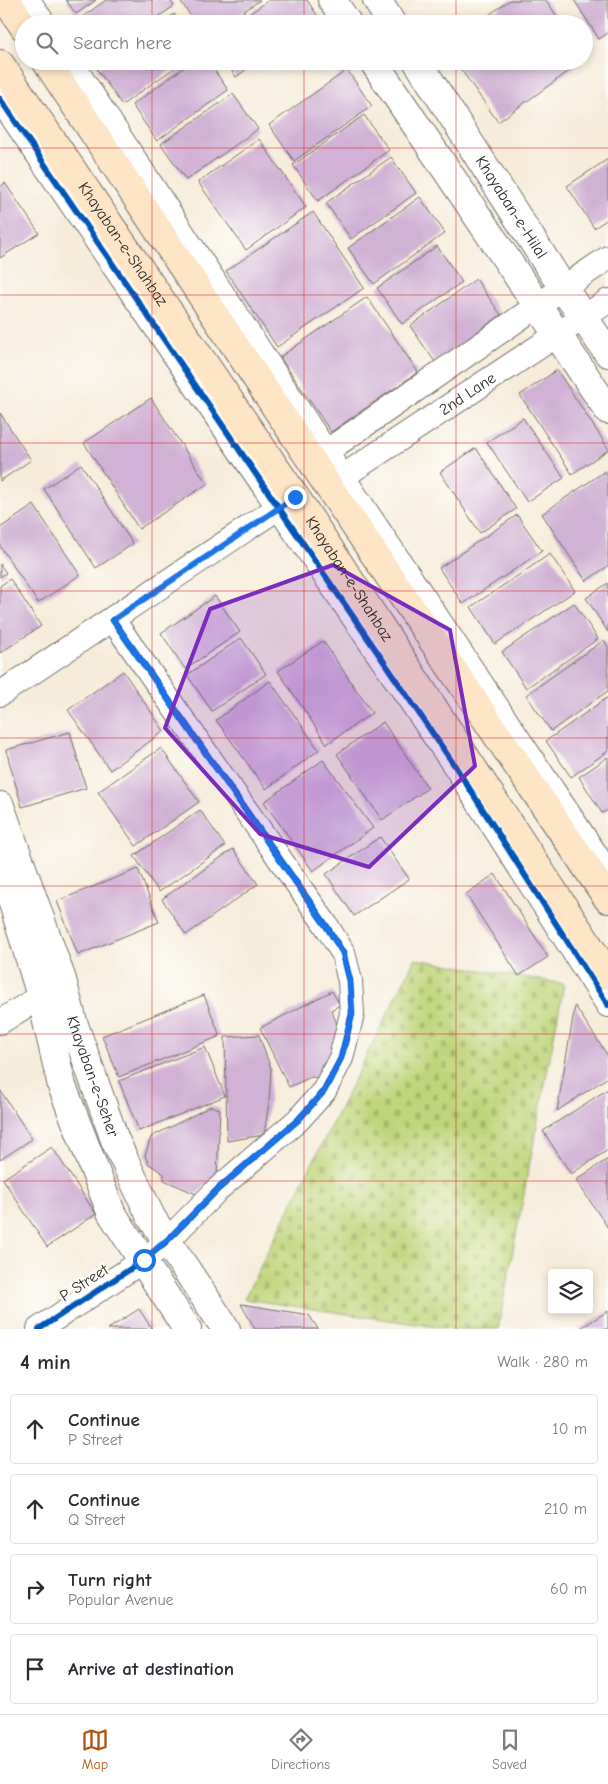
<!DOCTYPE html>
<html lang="en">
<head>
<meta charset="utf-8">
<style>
  body { margin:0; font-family:"Comic Neue",sans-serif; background:#f2f2f3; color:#2b2b33 }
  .controls { position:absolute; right:15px; bottom:15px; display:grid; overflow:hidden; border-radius:5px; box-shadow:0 2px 8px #0003 }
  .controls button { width:45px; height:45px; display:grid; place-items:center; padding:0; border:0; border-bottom:1px solid #e1e1e2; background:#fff; color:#2b2b33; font:25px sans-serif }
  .stop { position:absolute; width:15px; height:15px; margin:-11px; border:4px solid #1a73e8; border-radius:50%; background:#fff }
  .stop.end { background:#1a73e8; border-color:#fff; box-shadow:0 1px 5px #0008 }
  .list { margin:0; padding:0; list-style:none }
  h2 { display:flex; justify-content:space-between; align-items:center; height:65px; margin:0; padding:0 20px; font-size:21px }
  h2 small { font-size:16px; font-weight:400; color:#7c7c81 }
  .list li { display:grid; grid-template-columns:32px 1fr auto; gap:15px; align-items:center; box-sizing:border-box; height:70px; margin:0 10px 10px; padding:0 10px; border:1px solid #e1e1e2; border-radius:5px }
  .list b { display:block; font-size:19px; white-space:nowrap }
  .list p { margin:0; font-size:16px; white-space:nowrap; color:#7c7c81 }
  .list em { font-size:16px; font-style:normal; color:#7c7c81 }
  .icon { flex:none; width:28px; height:28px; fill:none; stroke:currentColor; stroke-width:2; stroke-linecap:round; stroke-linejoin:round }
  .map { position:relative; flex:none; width:608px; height:1329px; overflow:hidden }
  .search { position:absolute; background:#fff; box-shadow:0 2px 8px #0003; left:15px; right:15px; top:15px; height:55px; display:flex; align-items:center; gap:12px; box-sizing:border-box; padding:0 18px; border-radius:28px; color:#7c7c81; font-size:19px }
  .sheet { height:385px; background:#fff }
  nav { display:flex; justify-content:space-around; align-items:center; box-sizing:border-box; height:70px; border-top:1px solid #e1e1e2; background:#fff; font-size:14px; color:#7c7c81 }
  nav a { display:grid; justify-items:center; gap:2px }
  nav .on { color:#b45309 }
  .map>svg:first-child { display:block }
  .cemetery { fill:url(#cemetery-stones); stroke:#758052 }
  .building { fill:#d1b1d6 }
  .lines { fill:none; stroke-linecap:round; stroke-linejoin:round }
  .minor-casing { stroke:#726f68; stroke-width:26 }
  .tertiary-casing { stroke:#726f68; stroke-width:30 }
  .secondary-casing { stroke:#726f68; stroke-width:30 }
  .minor { stroke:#fff; stroke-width:24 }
  .tertiary { stroke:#fff; stroke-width:28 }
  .secondary { stroke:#fde5c5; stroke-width:28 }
  .cycleway-casing { stroke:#fdfcf7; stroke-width:9 }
  .cycleway { stroke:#0057b8; stroke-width:6 }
  .route { stroke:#1a73e8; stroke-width:6 }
  .marked { fill:#7b2cbf; fill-opacity:0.2; stroke:#7b2cbf; stroke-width:4; stroke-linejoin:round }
  .grid { fill:none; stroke:#d62828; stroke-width:1; stroke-opacity:0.55 }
  .labels { text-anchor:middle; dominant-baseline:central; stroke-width:5; stroke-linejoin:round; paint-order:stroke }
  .street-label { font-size:16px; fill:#2b2b2b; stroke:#fdfcf7 }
</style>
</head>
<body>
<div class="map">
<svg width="608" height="1329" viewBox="0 0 608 1329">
  <defs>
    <pattern id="cemetery-stones" width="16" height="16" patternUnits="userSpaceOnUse" patternTransform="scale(1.25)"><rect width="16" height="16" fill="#bfd579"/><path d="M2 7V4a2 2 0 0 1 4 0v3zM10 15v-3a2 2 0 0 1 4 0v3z" fill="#a4b769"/></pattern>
  </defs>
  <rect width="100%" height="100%" fill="#fdfcf7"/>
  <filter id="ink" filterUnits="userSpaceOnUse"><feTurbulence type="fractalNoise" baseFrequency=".02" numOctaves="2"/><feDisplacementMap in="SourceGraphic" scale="10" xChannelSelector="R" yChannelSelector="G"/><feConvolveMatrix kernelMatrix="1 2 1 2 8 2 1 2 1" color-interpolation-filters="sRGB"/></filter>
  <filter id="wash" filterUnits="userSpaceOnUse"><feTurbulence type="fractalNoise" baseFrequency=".0096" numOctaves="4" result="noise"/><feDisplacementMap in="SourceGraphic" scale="20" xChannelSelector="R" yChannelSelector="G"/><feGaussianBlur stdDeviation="1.12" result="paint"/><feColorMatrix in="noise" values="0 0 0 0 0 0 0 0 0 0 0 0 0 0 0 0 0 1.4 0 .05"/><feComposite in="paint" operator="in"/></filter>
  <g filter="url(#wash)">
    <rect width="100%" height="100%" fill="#f7ecda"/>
    <!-- cemetery -->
    <path class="cemetery" d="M415 959 564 984 498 1329H451L244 1299Z"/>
    <g id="blocks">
      <!-- building -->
      <path class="building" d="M66 0H96L76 14Z
        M106 0H170L174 6 148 24H80L78 20Z
        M185 0H260L226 24H196L181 2Z
        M269 0H307L319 18 311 24H235Z
        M510 0H546L562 24H476Z
        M574 0H608V33L599 39Z
        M174 14 181 24H161Z
        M109 61H184L122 105 97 69Z
        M193 61H208L228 90 157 141 132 105Z
        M225 61H258L236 77Z
        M455 61H583L498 122Z
        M347 70 372 106 294 161 269 125Z
        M233 94 258 129 186 180 161 144Z
        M364 115 389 150 318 201 293 165Z
        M259 139 306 207 246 250 198 182Z
        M391 157 416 193 351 239 326 203Z
        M608 159V219L594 228 567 186Z
        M5 183 39 233 0 258V187Z
        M420 197 445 233 374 284 348 248Z
        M313 212 364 288 277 347 226 271Z
        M437 246 462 282 402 324 377 288Z
        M476 279 501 315 435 362 410 326Z
        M367 297 418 372 331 432 280 357Z
        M557 370 608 448V450L572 474 520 395Z
        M151 398 207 484 139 529 84 443Z
        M0 413 31 460 0 481Z
        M523 418 564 478 527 502 487 442Z
        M476 448 516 509 480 533 440 472Z
        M81 464 133 544 96 568 44 489Z
        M605 471 608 475V566L586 581 542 514Z
        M34 505 80 575 38 603 0 546V528Z
        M517 515 542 551 463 604 439 568Z
        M550 554 575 591 495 644 471 607Z
        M0 564 6 573 0 577Z
        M10 579 41 626 0 653V586Z
        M608 583V632L586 598Z
        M215 596 240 632 185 669 161 633Z
        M574 603 598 639 526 688 502 652Z
        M241 638 266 674 212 711 187 675Z
        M604 640 608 647V691L551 731 526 695Z
        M323 641 372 713 327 744 278 671Z
        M123 671 164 731 110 770 68 710Z
        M270 681 319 750 266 789 216 720Z
        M608 697V751L571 777 546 741Z
        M383 722 428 788 382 820 337 754Z
        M70 732 86 788 22 807 6 750Z
        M161 748 199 802 136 846 98 792Z
        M608 757V810L602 813 579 777Z
        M323 760 373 828 313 871 264 802Z
        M200 810 225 846 159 892 134 856Z
        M380 837 409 879 354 916 326 874Z
        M233 849 258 884 186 935 162 899Z
        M138 869 159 922 78 955 57 901Z
        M495 874 548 957 519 976 466 894Z
        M332 991 340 1005 331 1010 340 1031 333 1059 322 1064 318 1078 311 1077 289 1087 260 1028Z
        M204 995 220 1036 119 1077 102 1036Z
        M575 1006 608 1056V1077L557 1111Z
        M259 1035 271 1069 269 1102 264 1135 227 1141 225 1037Z
        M205 1047 225 1096 139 1131 119 1081Z
        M608 1089V1150L571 1174 543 1131Z
        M0 1090 32 1139 0 1160Z
        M211 1106 220 1109 217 1177 196 1194 164 1180V1174L149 1164 145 1156 151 1137Z
        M52 1147 96 1214 47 1247 3 1179Z
        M608 1159V1228L576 1180Z
        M241 1304 309 1315 318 1329H255Z
        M139 1309 152 1329H108Z
        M608 1311V1329H579Z"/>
    </g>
  </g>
  <g filter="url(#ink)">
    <use href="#blocks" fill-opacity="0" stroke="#726f68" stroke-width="1"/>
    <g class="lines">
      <!-- minor casing -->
      <g class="minor-casing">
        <g id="minor">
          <path d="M28 0 44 24"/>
          <path d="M70 61 326 452 608 873"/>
          <path d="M0 99 455 766 608 1005"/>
          <path d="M314 460 563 288 608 258"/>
          <path id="s1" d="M330 485 608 301"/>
          <path d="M0 694 291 499"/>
          <path d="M0 1022 41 996 55 985"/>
          <path d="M39 1329 144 1260 167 1241 218 1189 298 1120 324 1091 341 1058 352 1014 350 981 343 953 326 925 113 620"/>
        </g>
      </g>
      <!-- tertiary casing -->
      <g class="tertiary-casing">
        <g id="tertiary">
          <path d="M332 0 348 24"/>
          <path d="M377 0 392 24"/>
          <path d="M373 61 608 410"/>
          <path id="s2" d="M417 61 563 288 608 353"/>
          <path id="s3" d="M0 806 62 980 73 1022 115 1140 151 1217 226 1329"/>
          <path d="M0 860 41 996 62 1086 111 1212 187 1329"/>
        </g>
      </g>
      <!-- secondary casing -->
      <g class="secondary-casing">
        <g id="secondary">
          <path d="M6 0 24 27"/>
          <path d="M46 61 328 486 608 899"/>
          <path id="s4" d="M0 64 302 507 608 975"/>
        </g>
      </g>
      <!-- minor -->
      <use href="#minor" class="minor"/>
      <!-- tertiary -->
      <use href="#tertiary" class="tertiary"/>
      <!-- secondary -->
      <use href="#secondary" class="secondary"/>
      <!-- cycleway casing -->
      <g class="cycleway-casing">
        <path id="cycleway" d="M0 99 455 766 608 1005
          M39 1329 144 1260 167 1241 218 1189 298 1120 324 1091 341 1058 352 1014 350 981 343 953 326 925 113 620"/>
      </g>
      <!-- cycleway -->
      <use href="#cycleway" class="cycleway"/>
    </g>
  </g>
  <g class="lines" filter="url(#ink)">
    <!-- route -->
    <path class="route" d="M144 1260 167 1240 218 1189 298 1120 324 1091 341 1058 352 1014 350 981 343 953 326 926 113 620 295 497"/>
  </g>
  <!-- marked area -->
  <path class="marked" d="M333 565 450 630 475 766 369 867 260 834 165 728 210 609Z"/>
  <!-- grid -->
  <path class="grid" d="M152 0V24M304 0V24M456 0V24M152 61V1329M304 61V1329M456 61V1329M0 148H608M0 295H608M0 443H608M0 591H608M0 738H608M0 886H608M0 1034H608M0 1181H608"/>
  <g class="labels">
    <!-- street labels -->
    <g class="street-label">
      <text stroke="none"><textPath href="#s2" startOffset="174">Khayaban-e-Hilal</textPath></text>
      <text stroke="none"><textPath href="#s4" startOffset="218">Khayaban-e-Shahbaz</textPath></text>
      <text stroke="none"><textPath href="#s1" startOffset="165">2nd Lane</textPath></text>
      <text stroke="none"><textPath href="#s4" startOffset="622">Khayaban-e-Shahbaz</textPath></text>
      <text stroke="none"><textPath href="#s3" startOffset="286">Khayaban-e-Seher</textPath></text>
      <text transform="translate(84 1283) rotate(-33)">P Street</text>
    </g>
  </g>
</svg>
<div class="controls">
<button><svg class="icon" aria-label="layers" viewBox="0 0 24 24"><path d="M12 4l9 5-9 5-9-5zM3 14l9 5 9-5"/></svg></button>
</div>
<div class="stop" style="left:144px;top:1260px"></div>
<div class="stop end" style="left:295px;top:497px"></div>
<div class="search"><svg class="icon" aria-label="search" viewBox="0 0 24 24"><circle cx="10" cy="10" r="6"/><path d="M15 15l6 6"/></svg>Search here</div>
</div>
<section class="sheet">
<h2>4 min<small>Walk · 280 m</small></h2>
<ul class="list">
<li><svg class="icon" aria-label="ahead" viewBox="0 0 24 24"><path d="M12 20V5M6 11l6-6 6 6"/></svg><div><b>Continue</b><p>P Street</p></div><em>10 m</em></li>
<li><svg class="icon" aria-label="ahead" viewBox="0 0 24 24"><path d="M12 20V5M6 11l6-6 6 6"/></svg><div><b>Continue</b><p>Q Street</p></div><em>210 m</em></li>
<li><svg class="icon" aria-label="right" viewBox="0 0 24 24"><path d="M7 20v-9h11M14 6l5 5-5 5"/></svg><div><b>Turn right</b><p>Popular Avenue</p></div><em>60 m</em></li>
<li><svg class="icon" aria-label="arrive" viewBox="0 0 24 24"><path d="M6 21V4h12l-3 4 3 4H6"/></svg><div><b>Arrive at destination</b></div></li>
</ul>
</section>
<nav>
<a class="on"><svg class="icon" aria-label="map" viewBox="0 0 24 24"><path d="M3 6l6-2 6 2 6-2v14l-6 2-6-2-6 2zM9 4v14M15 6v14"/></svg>Map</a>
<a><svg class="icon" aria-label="directions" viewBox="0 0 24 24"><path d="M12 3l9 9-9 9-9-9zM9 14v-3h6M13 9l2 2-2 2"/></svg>Directions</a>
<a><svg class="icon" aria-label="saved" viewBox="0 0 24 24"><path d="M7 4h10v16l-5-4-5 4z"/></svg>Saved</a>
</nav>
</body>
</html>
